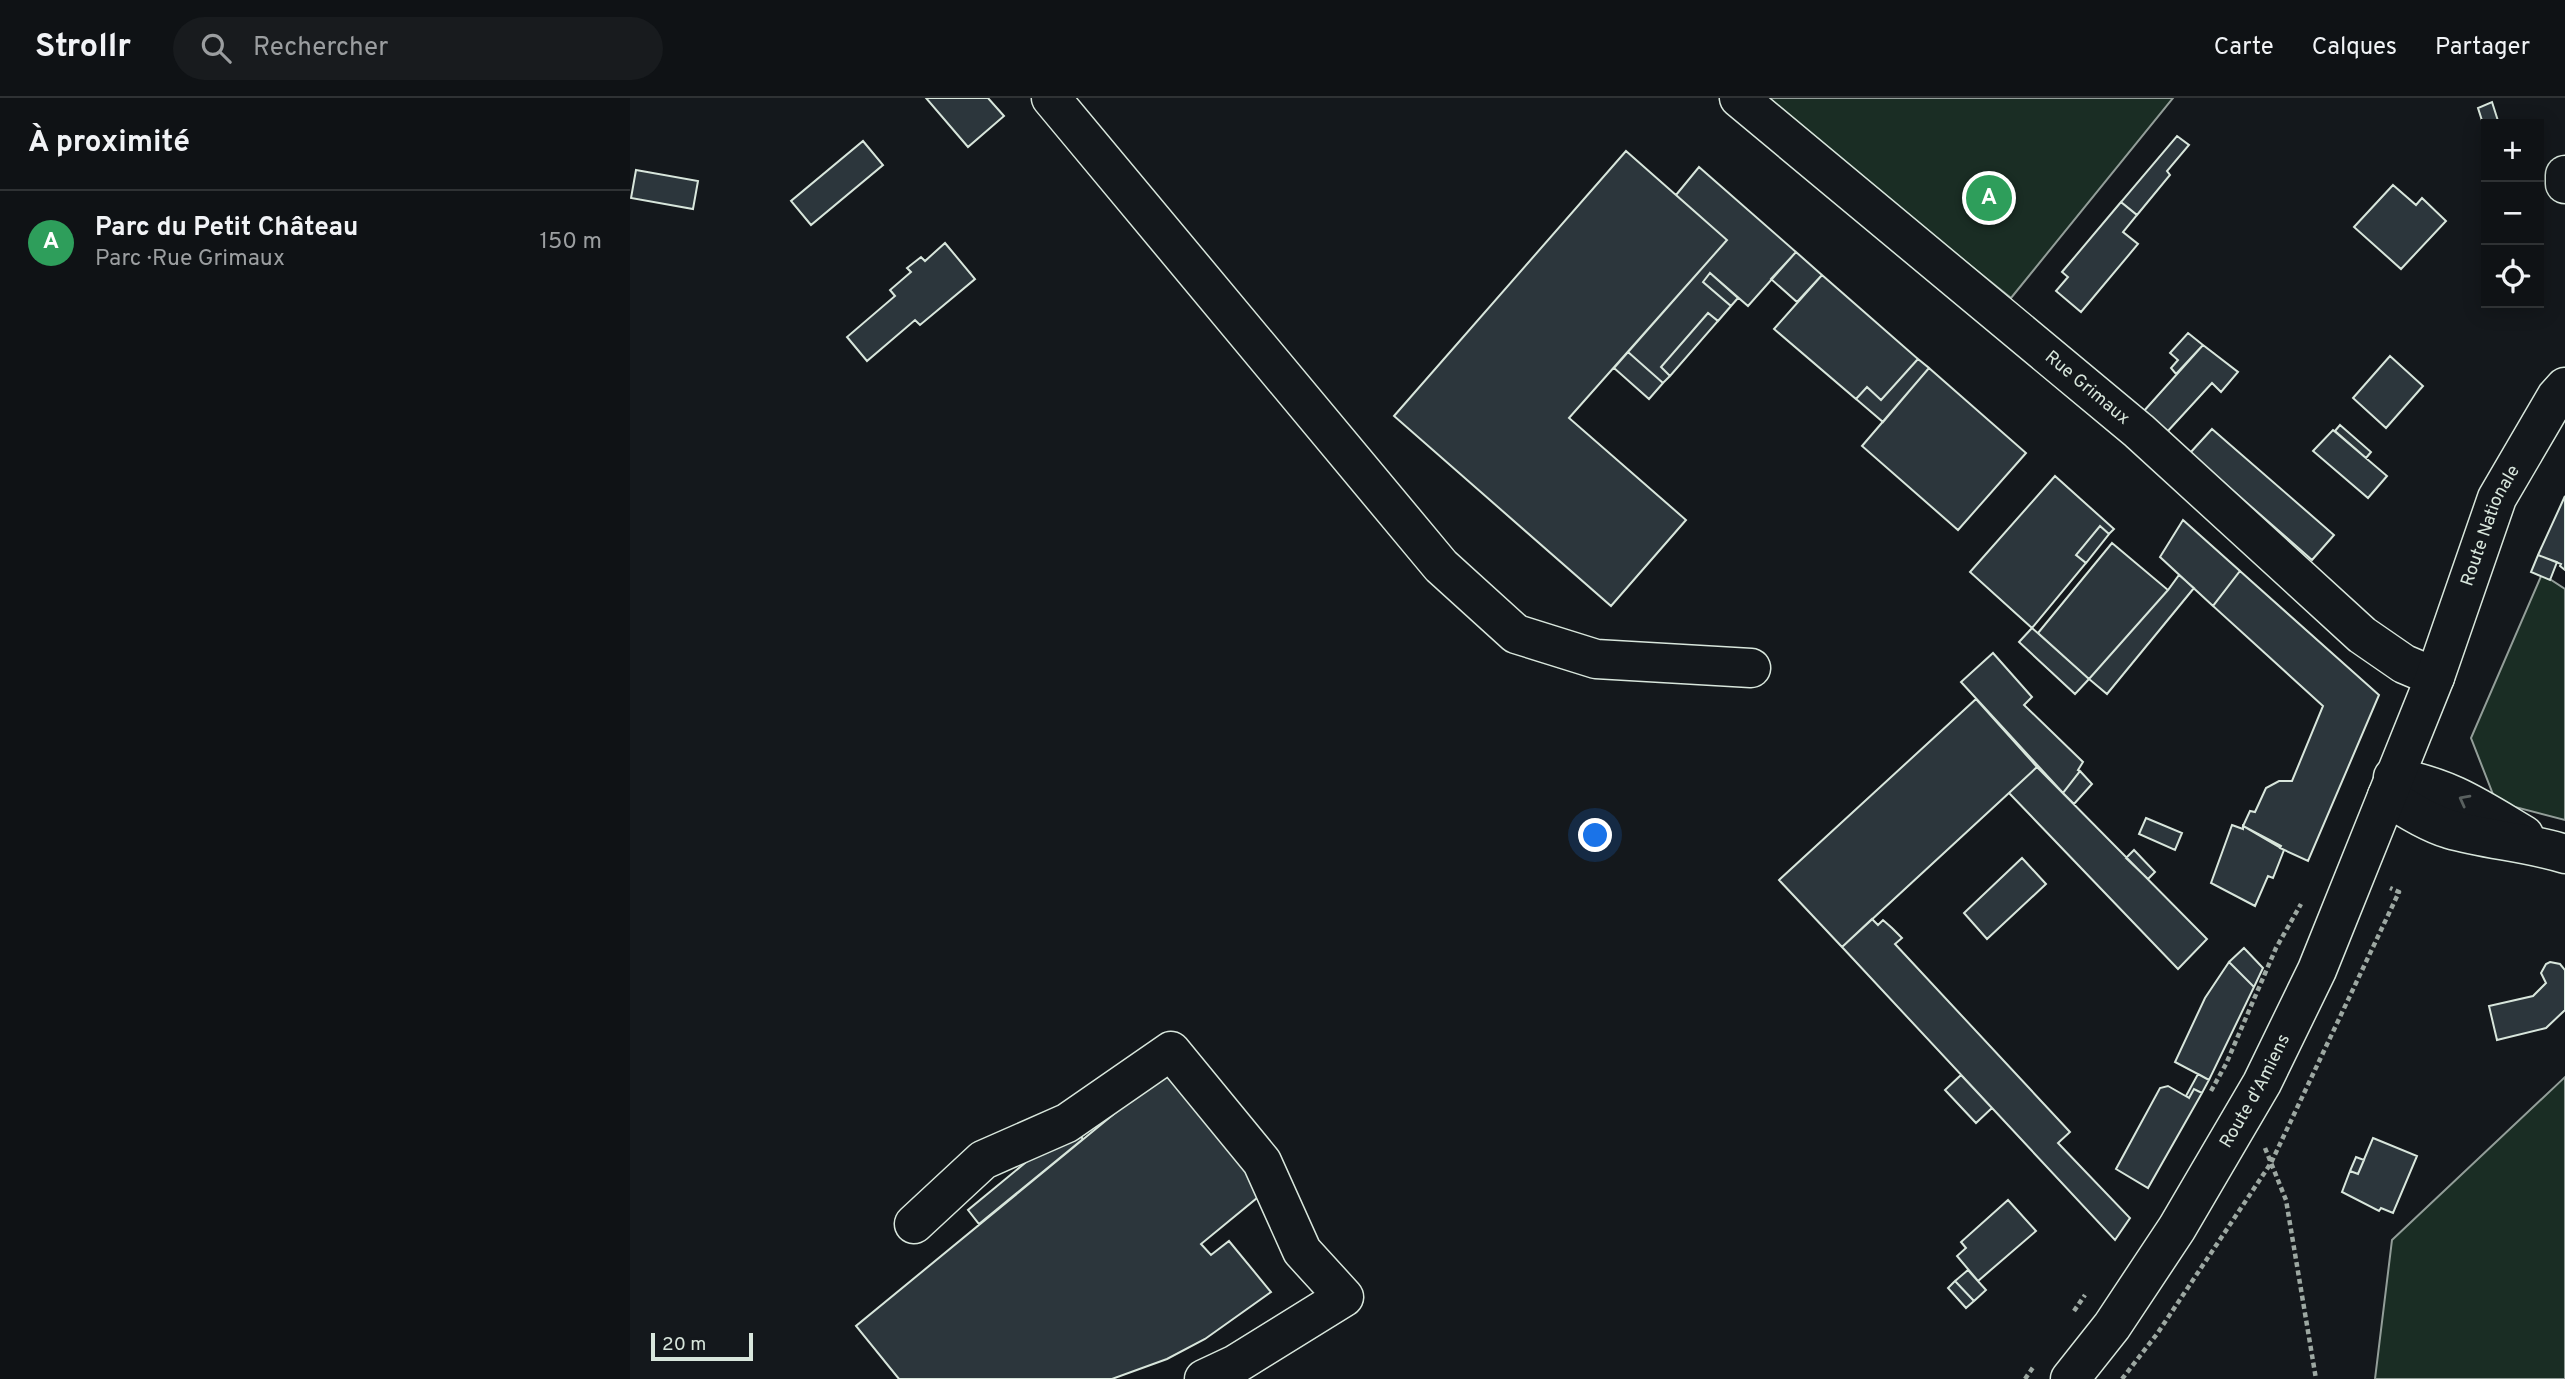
<!DOCTYPE html>
<html lang="fr">
<head>
<meta charset="utf-8">
<style>
  body { margin:0; font-family:Overpass,sans-serif; background:#181b1e; color:#f1f3f6 }
  .controls { position:absolute; right:21px; top:21px; display:grid; overflow:hidden; border-radius:0px; box-shadow:0 4px 18px #0003 }
  .controls button { width:63px; height:63px; display:grid; place-items:center; padding:0; border:0; border-bottom:2px solid #2f3234; background:#0f1215; color:#f1f3f6; font:35px sans-serif }
  .scale { position:absolute; left:21px; bottom:18px; width:102px; box-sizing:border-box; padding-left:7px; border:4px solid #d8e6dc; border-top:0; font-size:19px; line-height:24px; white-space:nowrap; color:#d8e6dc; -webkit-text-stroke:5px #14181c; paint-order:stroke }
  .you { position:absolute; left:966px; top:738px; width:24px; height:24px; margin:-18px; border:5px solid #fff; border-radius:50%; background:#1a73e8; box-shadow:0 0 0 10px #1a73e833 }
  .badge { display:grid; place-items:center; width:46px; height:46px; border-radius:50%; background:#ffb74d; color:#fff; font-size:23px; font-weight:700 }
  .pin { position:absolute; translate:-50% -50%; border:4px solid #fff; box-shadow:0 2px 7px #0006 }
  .list { margin:0; padding:0; list-style:none }
  h2 { display:flex; justify-content:space-between; align-items:center; height:91px; margin:0; padding:0 28px; font-size:30px }
  h2 small { font-size:23px; font-weight:400; color:#9b9ea0 }
  .list li { display:grid; grid-template-columns:46px 1fr auto; gap:21px; align-items:center; box-sizing:border-box; height:105px; padding:0 28px; border-top:2px solid #2f3234 }
  .list b { display:block; font-size:26px; white-space:nowrap }
  .list p { margin:0; font-size:23px; white-space:nowrap; color:#9b9ea0 }
  .list em { font-size:23px; font-style:normal; color:#9b9ea0 }
  .icon { flex:none; width:38px; height:38px; fill:none; stroke:currentColor; stroke-width:2; stroke-linecap:round; stroke-linejoin:round }
  .map { position:relative; flex:none; width:1935px; height:1281px; overflow:hidden }
  header { display:flex; align-items:center; gap:42px; box-sizing:border-box; height:98px; padding:0 35px; background:#0f1215; border-bottom:2px solid #2f3234 }
  header strong { font-size:33px }
  nav { display:flex; gap:38px; margin-inline-start:auto; font-size:24px }
  .search { width:490px; height:63px; background:#181b1e; display:flex; align-items:center; gap:18px; box-sizing:border-box; padding:0 24px; border-radius:38px; color:#9b9ea0; font-size:26px }
  main { display:flex }
  aside { flex:1; background:#0f1215 }
  .map>svg:first-child { display:block }
  .green { fill:#1a2d24; stroke:#939e99; stroke-width:2 }
  .building { fill:#2c363c; stroke:#d8e6dc; stroke-width:2 }
  .lines { fill:none; stroke-linecap:round; stroke-linejoin:round }
  .minor-casing { stroke:#d8e6dc; stroke-width:41 }
  .major-casing { stroke:#d8e6dc; stroke-width:41 }
  .path { stroke:#9da8a2; stroke-width:4.5; stroke-dasharray:5 3.5; stroke-linecap:butt }
  .minor { stroke:#14181c; stroke-width:38 }
  .major { stroke:#14181c; stroke-width:38 }
  .oneway { stroke:#59605f }
  .labels { text-anchor:middle; dominant-baseline:central; stroke-width:5; stroke-linejoin:round; paint-order:stroke }
  .street-label { font-size:18px; fill:#d8e6dc; stroke:#14181c }
</style>
</head>
<body>
<header>
<strong>Strollr</strong>
<div class="search"><svg class="icon" aria-label="search" viewBox="0 0 24 24"><circle cx="10" cy="10" r="6"/><path d="M15 15l6 6"/></svg>Rechercher</div>
<nav><a>Carte</a><a>Calques</a><a>Partager</a></nav>
</header>
<main>
<aside>
<h2>À proximité<small></small></h2>
<ul class="list">
<li><span class="badge" style="background:#2e9e5b">A</span><div><b>Parc du Petit Château</b><p>Parc · Rue Grimaux</p></div><em>150 m</em></li>
</ul>
</aside>
<div class="map">
<svg width="1935" height="1281" viewBox="0 0 1935 1281">
  <rect width="100%" height="100%" fill="#14181c"/>
  <!-- green -->
  <path class="green" d="M1131 0H1543L1381 200Z
    M1912 476 1935 491V722L1866 704 1841 640Z
    M1935 979V1281H1745L1762 1142Z"/>
  <!-- building -->
  <path class="building" d="M296 0H358L374 18 338 49Z
    M1862 4 1869 26H1856V35L1848 10Z
    M1547 38 1559 47 1537 73 1540 77 1507 117 1491 104Z
    M233 43 253 67 181 127 161 103Z
    M996 53 1097 142 939 320 1056 422 981 508 764 318Z
    M1069 69 1166 154 1118 208 1080 175 1073 184 1101 208 1088 223 1078 215 1031 269 1040 278 1033 285 998 254 1097 142 1046 97Z
    M6 72 68 83 63 111 1 100Z
    M1763 87 1786 107 1792 100 1816 123 1771 171 1724 129Z
    M1491 104 1507 117 1493 134 1508 146 1451 214 1426 193 1438 179 1432 174Z
    M315 145 345 181 290 227 285 222 237 263 217 239 265 198 260 192 281 174 277 170 291 159 295 163Z
    M1166 154 1192 177 1167 204 1141 181Z
    M1080 175 1108 200 1101 208 1073 184Z
    M1192 177 1288 261 1251 302 1237 289 1226 301 1144 231Z
    M1078 215 1088 223 1040 278 1031 269Z
    M1558 235 1573 247 1546 276 1541 270 1548 262 1540 255Z
    M1573 247 1608 274 1591 294 1582 285 1537 334 1513 314Z
    M998 254 1033 285 1019 301 984 270Z
    M1760 258 1793 288 1756 330 1723 300Z
    M1288 261 1299 270 1253 324 1226 301 1237 289 1251 302Z
    M1299 270 1396 355 1328 432 1232 348Z
    M1710 327 1741 354 1736 360 1705 333Z
    M1582 331 1704 437 1682 462 1560 355Z
    M1703 332 1757 378 1738 400 1683 353Z
    M1425 378 1484 431 1479 436 1470 428 1446 457 1456 465 1402 530 1340 474Z
    M1935 398V472L1930 468 1931 466 1908 457Z
    M1553 422 1610 473 1583 508 1530 459Z
    M1470 428 1479 436 1456 465 1446 457Z
    M1482 445 1538 492 1459 581 1408 535Z
    M1908 457 1927 464 1920 482 1901 474Z
    M1610 473 1749 597 1678 763 1650 750 1651 748 1613 728 1620 713 1625 714 1636 690 1649 683H1662L1693 608 1583 508Z
    M1549 477 1564 490 1477 596 1459 581 1538 492Z
    M1402 530 1459 581 1445 596 1389 544Z
    M1363 555 1402 599 1394 607 1453 664 1448 672 1450 673 1433 695 1331 584Z
    M1346 601 1407 669 1212 849 1149 782Z
    M1407 669 1577 841 1548 871 1379 695Z
    M1450 673 1462 686 1444 706 1433 695Z
    M1516 720 1552 735 1545 752 1509 736Z
    M1602 727 1613 731V728L1654 752 1643 780 1638 778 1625 808 1581 785Z
    M1504 752 1525 774 1518 781 1496 760Z
    M1392 760 1416 786 1357 841 1334 815Z
    M1242 821 1248 827 1253 822 1262 830 1272 840 1265 846 1440 1034 1428 1045 1500 1120 1485 1142 1212 849Z
    M1614 850 1633 870 1624 889 1599 864Z
    M1599 864 1624 889 1579 982 1545 964 1575 900Z
    M1920 864 1930 866 1935 872V912L1916 930 1867 942 1859 908 1903 898 1916 885 1911 875 1916 866Z
    M535 974 633 1095 571 1146 581 1157 599 1143 641 1194 575 1241 537 1261 482 1281H269L226 1228Z
    M1568 976 1579 982 1572 995 1564 991 1559 1000 1556 998Z
    M1331 977 1362 1010 1346 1025 1315 992Z
    M1538 988 1559 1000 1564 991 1572 995 1518 1090 1486 1071 1530 990Z
    M441 1027 453 1041 349 1126 338 1112Z
    M1743 1040 1787 1058 1763 1115 1751 1110 1749 1113 1712 1094 1720 1073 1728 1076Z
    M1726 1059 1734 1062 1728 1076 1720 1073Z
    M1378 1102 1406 1133 1348 1183 1327 1158 1336 1150 1331 1144Z
    M1338 1172 1356 1192 1344 1203 1325 1183Z
    M1325 1183 1344 1203 1336 1210 1318 1190Z"/>
  <g class="lines">
    <!-- minor casing -->
    <g class="minor-casing">
      <g id="minor">
        <path d="M421 0 811 468 886 536 966 561 1121 570"/>
        <path id="s1" d="M1109 0 1509 333 1732 537 1774 566 1805 579"/>
        <path d="M1935 77V86"/>
        <path d="M1763 679C1819 689 1847 709 1894 737"/>
        <path d="M1757 698C1776 711 1797 724 1819 731 1857 742 1897 744 1935 756"/>
        <path d="M284 1126 353 1062 437 1025 541 953 632 1064 672 1153 714 1199 606 1266 574 1281"/>
      </g>
    </g>
    <!-- major casing -->
    <g class="major-casing">
      <g id="major">
        <path id="s2" d="M1440 1281 1482 1228 1547 1130 1632 985 1687 872 1805 579 1867 400 1926 299 1935 289"/>
      </g>
    </g>
    <!-- path -->
    <path class="path" d="M1581 993 1596 966 1646 850 1671 806
      M1635 1050 1656 1102 1686 1281
      M1444 1213 1455 1197
      M1395 1281 1404 1268
      M1492 1281 1527 1236 1641 1065 1769 794 1760 790"/>
    <!-- minor -->
    <use href="#minor" class="minor"/>
    <!-- major -->
    <use href="#major" class="major"/>
  </g>
  <!-- one-way arrows -->
  <defs><path id="oneway-chevron" d="M-2-3.5L2.5 0L-2 3.5" fill="none" stroke-width="1.6" stroke-linecap="round" stroke-linejoin="round" transform="scale(1.75)"/></defs>
  <use class="oneway" href="#oneway-chevron" transform="translate(1834 702) rotate(-152)"/>
  <g class="labels">
    <!-- street labels -->
    <g class="street-label">
      <text stroke="none"><textPath href="#s1" startOffset="453">Rue Grimaux</textPath></text>
      <text stroke="none"><textPath href="#s2" startOffset="956">Route Nationale</textPath></text>
      <text stroke="none"><textPath href="#s2" startOffset="343">Route d'Amiens</textPath></text>
    </g>
  </g>
</svg>
<div class="controls">
<button>+</button>
<button>−</button>
<button><svg class="icon" aria-label="locate" viewBox="0 0 24 24"><circle cx="12" cy="12" r="6"/><path d="M12 2v4M12 18v4M2 12h4M18 12h4"/></svg></button>
</div>
<div class="scale">20 m</div>
<div class="you"></div>
<div class="pin badge" style="left:1359px;top:100px;background:#2e9e5b">A</div>
</div>
</main>
</body>
</html>
